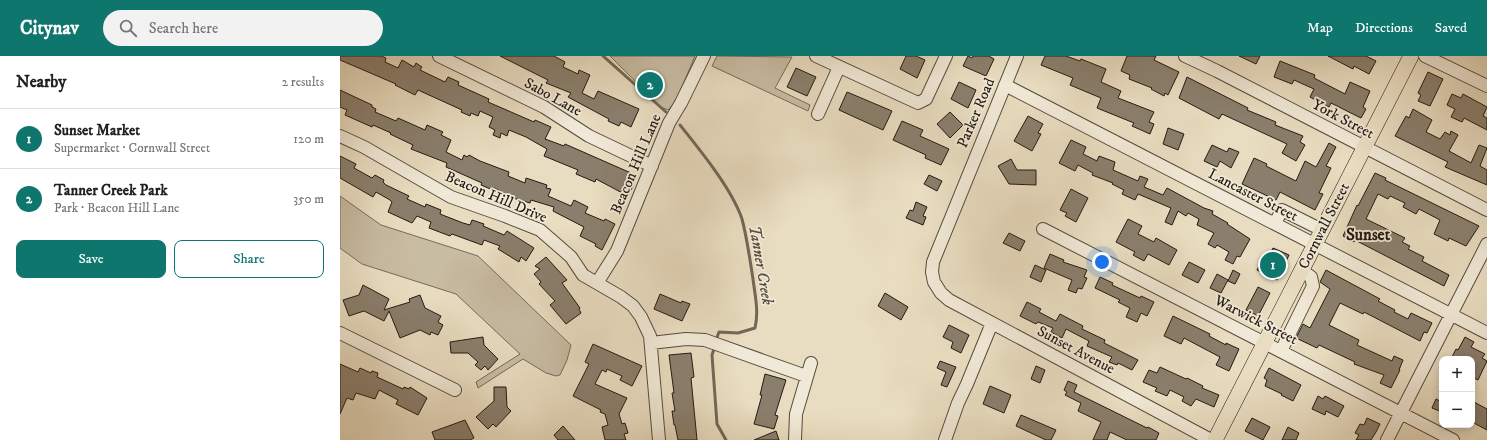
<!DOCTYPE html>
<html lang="en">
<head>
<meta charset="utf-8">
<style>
  body { margin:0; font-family:"IM FELL DW Pica",serif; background:#f2f2f2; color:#202124 }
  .controls { position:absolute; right:12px; bottom:12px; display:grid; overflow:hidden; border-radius:8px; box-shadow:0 2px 10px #0003 }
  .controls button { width:36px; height:36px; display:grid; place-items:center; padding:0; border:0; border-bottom:1px solid #e0e0e0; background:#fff; color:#202124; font:20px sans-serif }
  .you { position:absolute; left:762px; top:206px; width:14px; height:14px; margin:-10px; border:3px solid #fff; border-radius:50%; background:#1a73e8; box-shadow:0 0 0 6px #1a73e833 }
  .badge { display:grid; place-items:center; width:26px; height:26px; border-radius:50%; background:#0f766e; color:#fff; font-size:13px; font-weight:700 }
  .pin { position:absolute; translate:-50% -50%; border:2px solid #fff; box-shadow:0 1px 4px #0006 }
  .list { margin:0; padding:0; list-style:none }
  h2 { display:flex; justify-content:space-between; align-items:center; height:52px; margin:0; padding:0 16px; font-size:17px }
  h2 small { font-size:13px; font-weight:400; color:#757577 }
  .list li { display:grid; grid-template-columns:26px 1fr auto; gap:12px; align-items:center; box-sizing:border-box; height:60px; padding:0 16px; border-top:1px solid #e0e0e0 }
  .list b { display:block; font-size:15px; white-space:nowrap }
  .list p { margin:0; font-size:13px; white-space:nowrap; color:#757577 }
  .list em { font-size:13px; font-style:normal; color:#757577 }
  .actions { display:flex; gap:8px; padding:12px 16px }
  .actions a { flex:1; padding:9px 0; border:1px solid #0f766e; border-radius:8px; text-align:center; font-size:14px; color:#0f766e }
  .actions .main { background:#0f766e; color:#fff }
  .icon { flex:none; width:22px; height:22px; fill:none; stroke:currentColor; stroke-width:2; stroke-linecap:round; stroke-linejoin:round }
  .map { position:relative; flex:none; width:1147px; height:384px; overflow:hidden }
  header { display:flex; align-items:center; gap:24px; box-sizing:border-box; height:56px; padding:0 20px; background:#0f766e; color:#fff }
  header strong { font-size:19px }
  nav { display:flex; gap:22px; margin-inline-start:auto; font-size:14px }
  .search { width:280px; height:36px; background:#f2f2f2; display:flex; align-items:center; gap:10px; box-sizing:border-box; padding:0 14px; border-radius:22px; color:#757577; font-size:15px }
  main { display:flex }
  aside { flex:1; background:#fff }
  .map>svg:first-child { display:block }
  .green { fill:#c8bca3; stroke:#766b5a }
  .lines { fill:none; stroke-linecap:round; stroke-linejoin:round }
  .stream { stroke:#726757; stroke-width:3 }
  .building { fill:#8a7f6d; stroke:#241a11 }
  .minor-casing { stroke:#554b3d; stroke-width:14 }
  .major-casing { stroke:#241a11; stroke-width:16 }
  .minor { stroke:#f1e9d7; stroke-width:12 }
  .major { stroke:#e9ddc1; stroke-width:15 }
  .labels { text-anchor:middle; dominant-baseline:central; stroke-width:3.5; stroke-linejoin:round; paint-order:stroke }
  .street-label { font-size:15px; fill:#241a11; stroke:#f1e9d7 }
  .water-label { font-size:16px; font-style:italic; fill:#584e3f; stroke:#f1e9d7 }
  .quarter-label { font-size:17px; font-weight:bold; fill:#241a11; stroke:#f1e9d7 }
</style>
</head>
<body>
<header>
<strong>Citynav</strong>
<div class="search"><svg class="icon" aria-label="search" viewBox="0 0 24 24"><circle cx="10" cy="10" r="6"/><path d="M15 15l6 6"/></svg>Search here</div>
<nav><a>Map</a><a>Directions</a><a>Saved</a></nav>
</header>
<main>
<aside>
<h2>Nearby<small>2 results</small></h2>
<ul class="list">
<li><span class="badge">1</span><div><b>Sunset Market</b><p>Supermarket · Cornwall Street</p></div><em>120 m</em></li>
<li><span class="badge">2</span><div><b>Tanner Creek Park</b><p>Park · Beacon Hill Lane</p></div><em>350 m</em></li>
</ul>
<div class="actions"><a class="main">Save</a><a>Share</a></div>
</aside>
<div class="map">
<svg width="1147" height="384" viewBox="0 0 1147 384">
  <rect width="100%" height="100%" fill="#e9ddc1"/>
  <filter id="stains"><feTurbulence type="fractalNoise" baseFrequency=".005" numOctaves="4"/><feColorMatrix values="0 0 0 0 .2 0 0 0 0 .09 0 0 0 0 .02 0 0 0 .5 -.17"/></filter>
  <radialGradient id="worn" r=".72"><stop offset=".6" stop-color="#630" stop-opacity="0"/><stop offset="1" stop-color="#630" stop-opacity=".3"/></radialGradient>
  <!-- green -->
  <path class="green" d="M270 0H355L336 45 328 54 321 51Z
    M377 0 452 1 435 32 470 49 468 55 372 10Z
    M0 140 41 169 138 200 231 289 227 304 220 319 216 320 206 317 183 303 138 332 136 326 180 298 116 238 22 208 0 192Z"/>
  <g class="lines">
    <!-- stream -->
    <path class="stream" d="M263 0 326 56
      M340 69C360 94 392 133 402 163 407 182 410 204 413 223 415 240 419 255 415 272L398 277 379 276 376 284
      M375 290 372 299 377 368 386 384"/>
  </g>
  <!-- building -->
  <path class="building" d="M0 0H41L46 2 45 6 58 12 62 4 74 11 76 7 82 11 80 14 105 26 108 21 119 26 118 29 149 43 148 46 194 66 195 64 211 71 205 83 224 90 225 88 291 117 286 127 293 130 288 140 256 123 255 126 236 118 238 114 204 100 207 93 186 81 169 74 167 80 161 77 160 82 153 79 155 74 149 71 153 61 140 55 138 60 131 57 130 60 121 56 122 54 78 34 75 39 55 29 56 28 0 4Z
    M160 0H214L225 6 223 11 238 18 239 14 250 19 242 37 254 43 258 35 299 53 291 71 281 66 279 70 268 65 269 63 228 41 231 37 206 27 208 24Z
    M566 0H576L585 4 577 22 560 13Z
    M628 0 632 2 633 0H649L654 3 646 20 623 10Z
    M705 0H726L740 5 741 3 766 13 761 26 781 35 778 42 814 56 809 66 814 68 810 78 792 70 794 67 757 52 761 42 730 29 733 22 701 9Z
    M787 0H816L814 4 839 16 828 39 825 37 824 40 811 33 812 32 789 23 790 19 781 15Z
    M899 0H920L916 8Z
    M988 0H1026L1036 5 1029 18 1014 10 1013 13Z
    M940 5 975 19 974 22 1005 38 1010 26 1030 35 1023 51 1026 53 1021 62 991 47 989 51 970 41 974 33 954 24 952 28 934 21Z
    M456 12 476 21 467 40 447 31Z
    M1088 16 1103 23 1090 50 1078 45 1081 39 1078 37Z
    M847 21 908 52 907 54 936 66 935 69 963 80 960 86 965 89 956 105 942 97 947 88 882 58 879 63 839 42Z
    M619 26 636 34 628 52 611 43Z
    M0 34 32 49V51L36 53 35 56 56 65 58 62 85 74 87 69 103 76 101 79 111 84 106 96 122 104 124 99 127 101 129 99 140 105 169 116 168 120 185 127 186 122 207 129 206 132 211 133 208 140 231 150 234 144 248 151 245 157 264 165 265 163 275 168 262 194 255 190 256 188 240 180 244 171 213 155 214 151 191 144 190 147 176 143 154 132 153 134 141 129 142 127 106 111 107 107 71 93 73 89 50 78 51 77 33 69 32 71 5 59 7 54 0 51Z
    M507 36 552 55 543 74 499 54Z
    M1112 38 1121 42 1123 38 1147 51 1143 60 1147 62V74L1124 62 1122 66 1111 61 1115 53 1107 49Z
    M1073 53 1092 64 1086 76 1100 83 1105 76 1110 79 1111 75 1118 79 1109 95 1131 107 1139 89 1147 92 1140 110 1147 114V129L1105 111 1108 106 1055 80 1066 60 1069 62Z
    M610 56 623 69 610 82 597 68Z
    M688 60 703 68 698 77 701 78 692 95 674 85Z
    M562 65 583 74 580 80 609 93 601 109 585 102 586 99 553 84Z
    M828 72 844 78 838 94 823 88Z
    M731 84 746 91 743 98 757 105 759 100 775 106 773 114 798 125 800 120 808 123 804 131 823 139 827 132 864 152 873 155 872 158 888 167 887 168 910 183 900 201 897 200 893 208 885 204 889 196 877 189 875 192 868 188 874 177 857 169 859 163 848 157 846 160 838 155 832 169 825 166 831 152 798 138 795 144 782 138 784 134 772 128 773 127 752 119 753 117 738 109 735 115 719 107Z
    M989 87 996 91 986 110 991 112 979 137 983 138 975 154 940 136 936 144 902 128 914 102 927 108 926 110 956 125 965 105 976 111Z
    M872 89 887 96 889 92 899 96 891 112 880 105 877 111 864 105Z
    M0 100 16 108 14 112 32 122 35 119 44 124 43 126 46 129 69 140 67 143 85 151 86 148 101 154 100 158 123 167 130 169 132 164 144 168 143 170 164 179 167 175 194 192 186 205 181 201 179 206 158 193 160 190 144 184 142 189 112 178 110 180 89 172 91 166 77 160 72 167 48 156 52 146 50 144 36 136 33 141 0 122Z
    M671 103 677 114H696V129L669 128 658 110Z
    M1035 117 1046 122 1045 124 1139 170 1126 190 1109 182 1108 185 1094 178 1100 164 1079 153 1076 158 1063 151 1065 147 1050 140 1048 143 1038 138 1026 163 1065 182 1062 186 1070 190 1068 193 1084 201 1082 205 1109 219 1104 230 1015 184 1014 186 1003 180 1017 149 1018 150Z
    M589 119 602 125 597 135 584 128Z
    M731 133 748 142 736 166 725 160 727 157 720 154Z
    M576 146 587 151 583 160 586 161 583 169 566 162 570 154 573 155Z
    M788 163 802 170 798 178 814 186 816 182 837 194 829 209 808 198 804 205 793 199 795 196 776 186Z
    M669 177 685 185 680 195 663 187Z
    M933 192 949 199 937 224 917 214 925 198 929 200Z
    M710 198 724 204 723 206 747 214 744 221 747 222 742 233 738 232 736 237 728 234 732 224 704 212Z
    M206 201 227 224 222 227 240 252 239 253 241 257 226 268 210 249 215 245 199 228 201 226 194 218 200 213 195 210Z
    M849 206 865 214 858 227 842 219Z
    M695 209 706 214 701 226 690 221Z
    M893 214 900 218 895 228 888 225Z
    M986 214 1040 243 1038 245 1055 254 1054 256 1068 263 1071 257 1092 267 1087 277 1084 276 1080 285 1024 256 1023 258 1000 247 989 269 1019 284 1017 289 1052 305 1054 300 1063 304 1059 314H1060L1051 332 1040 327 1044 319 1014 308 1015 306 979 289 977 292 956 282 963 268 970 272 990 233 980 226Z
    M877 218 888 224 881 237 870 232Z
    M760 221 773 227 772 229 800 242 801 240 814 246 807 260 801 257 797 266 786 261 790 252 778 246 780 244 755 232Z
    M23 229 49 243 44 254 70 246 69 243 80 239 85 252 101 260 98 266 103 269 98 279 91 276 90 279 80 274 60 282 49 255 44 265 24 255 9 260 3 244 19 239Z
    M918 231 930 237 918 260 906 254Z
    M545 237 568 251 561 264 538 250Z
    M320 238 341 247 342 245 350 248 342 265 314 253Z
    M687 246 701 253 699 256 716 265 720 258 743 270 742 273 765 284 764 287 798 304 792 314 778 307 777 309 769 306 772 301 747 290 749 285 726 273 722 282 711 276 713 272 698 266 696 268 680 260Z
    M833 260 870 278 869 280 886 289V287L899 293 889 315 876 309 880 301 844 282 841 288 824 280Z
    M609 269 629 279 621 297 611 292 613 286 603 281Z
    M143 281 144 289 158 303 148 314 145 310 141 314 135 309 138 306 128 297H111L110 286Z
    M1125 281 1134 286 1131 291 1145 298 1142 302 1147 305 1138 324 1132 321V303H1111L1116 293 1118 294Z
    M253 288 302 310 292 330 280 324 282 320 267 313 266 316 262 314 255 328 287 342 279 358 282 368 285 367 288 377 284 378 286 384H265L262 371 268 369 265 358 260 356 261 354 233 340 249 308 245 306Z
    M351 297 354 321 351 322 357 384H338L335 369H334L332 355H335L332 337H334L329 299Z
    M600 305 616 311 607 331 601 329 606 316 597 312Z
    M0 308 18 316 20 312 31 317 32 315 38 317 37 321 63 333 64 331 69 333 70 331 87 342 78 359 56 348 58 344 39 334 35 343 16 337 13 344 7 342 0 358Z
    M696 310 705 314 700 327 691 323Z
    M820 311 846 323 847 322 863 330 862 332 879 339 874 351 856 343 851 350 842 345 844 341 830 334 827 340 815 335 817 332 803 326 809 314 817 317Z
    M929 312 961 329 953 345 941 339 942 338 925 330 927 324 924 322Z
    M425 318 446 324 435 359 438 360 434 373 414 368 422 339H420Z
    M728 325 737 329 734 336 807 372 808 371 819 377 816 384H787L770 376 767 384H753L761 366 738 355 741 347 725 339 727 336 724 334Z
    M650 330 671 339 664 357 643 348Z
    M154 331H166L167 351 171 355 156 371 153 368 148 373 136 361 154 345Z
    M978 340 983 343 985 340 1004 350 998 361 986 355 985 359 972 353Z
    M1096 343 1102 346V356L1092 352Z
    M1132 345 1147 353V374L1132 366Z
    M681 359 716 374 711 384H706L676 370Z
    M912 362 930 371 923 384 905 375Z
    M1027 362 1040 368 1036 376 1031 384H1016L1019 379 1015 377 1020 368 1024 369Z
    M125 364 134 382 130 384H95L92 376Z
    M223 370 235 384H218L214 379Z
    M948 371 959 377 956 384H942Z
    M436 375 439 384H414Z"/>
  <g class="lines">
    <!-- minor casing -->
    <g class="minor-casing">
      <path id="minor" d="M99 0 204 51 249 80 312 110
        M476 0 578 47 586 43 606 0
        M677 0 593 206 592 216 594 226 601 237 609 244 871 384
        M845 0 877 15 1147 154
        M1085 0 1147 30
        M665 29 1147 277
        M478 58 499 11
        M0 80 24 91 111 141 165 160 200 174 231 201 243 219 281 241 293 250 301 261 310 280 319 384
        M935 167 942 154 982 174
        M703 173 1113 384
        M257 227 277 195 329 67 341 47 364 0
        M0 277 115 334
        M311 287 346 283 365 284 466 320
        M941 295 973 230 971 221 961 214
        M455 384 456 358 471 307
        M605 384 618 347 627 328 652 267
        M1047 384 1147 188"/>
    </g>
    <!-- major casing -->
    <g class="major-casing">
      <path id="major" d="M875 384 1071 0"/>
    </g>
    <!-- minor -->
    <use href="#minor" class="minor"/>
    <!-- major -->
    <use href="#major" class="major"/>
  </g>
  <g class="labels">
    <!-- street labels -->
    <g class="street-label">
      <text transform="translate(213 41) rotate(29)">Sabo Lane</text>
      <text transform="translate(636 57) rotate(-67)">Parker Road</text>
      <text transform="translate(1003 63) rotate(28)">York Street</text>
      <text transform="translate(296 108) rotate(-67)">Beacon Hill Lane</text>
      <text transform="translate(913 139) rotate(27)">Lancaster Street</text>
      <text transform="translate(156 141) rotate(23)">Beacon Hill Drive</text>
      <text transform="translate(984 170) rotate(-63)">Cornwall Street</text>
      <text transform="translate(916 264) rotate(27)">Warwick Street</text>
      <text transform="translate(736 294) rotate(28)">Sunset Avenue</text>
    </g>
    <!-- water labels -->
    <g class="water-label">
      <text transform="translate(421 209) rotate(80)">Tanner Creek</text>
    </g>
    <!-- quarter labels -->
    <g class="quarter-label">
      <text x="1028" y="179">Sunset</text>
    </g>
  </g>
  <rect width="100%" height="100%" filter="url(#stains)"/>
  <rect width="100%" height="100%" fill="url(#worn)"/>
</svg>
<div class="controls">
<button>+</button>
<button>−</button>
</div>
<div class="you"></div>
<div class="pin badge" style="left:933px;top:209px">1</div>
<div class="pin badge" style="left:310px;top:29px">2</div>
</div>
</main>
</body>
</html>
